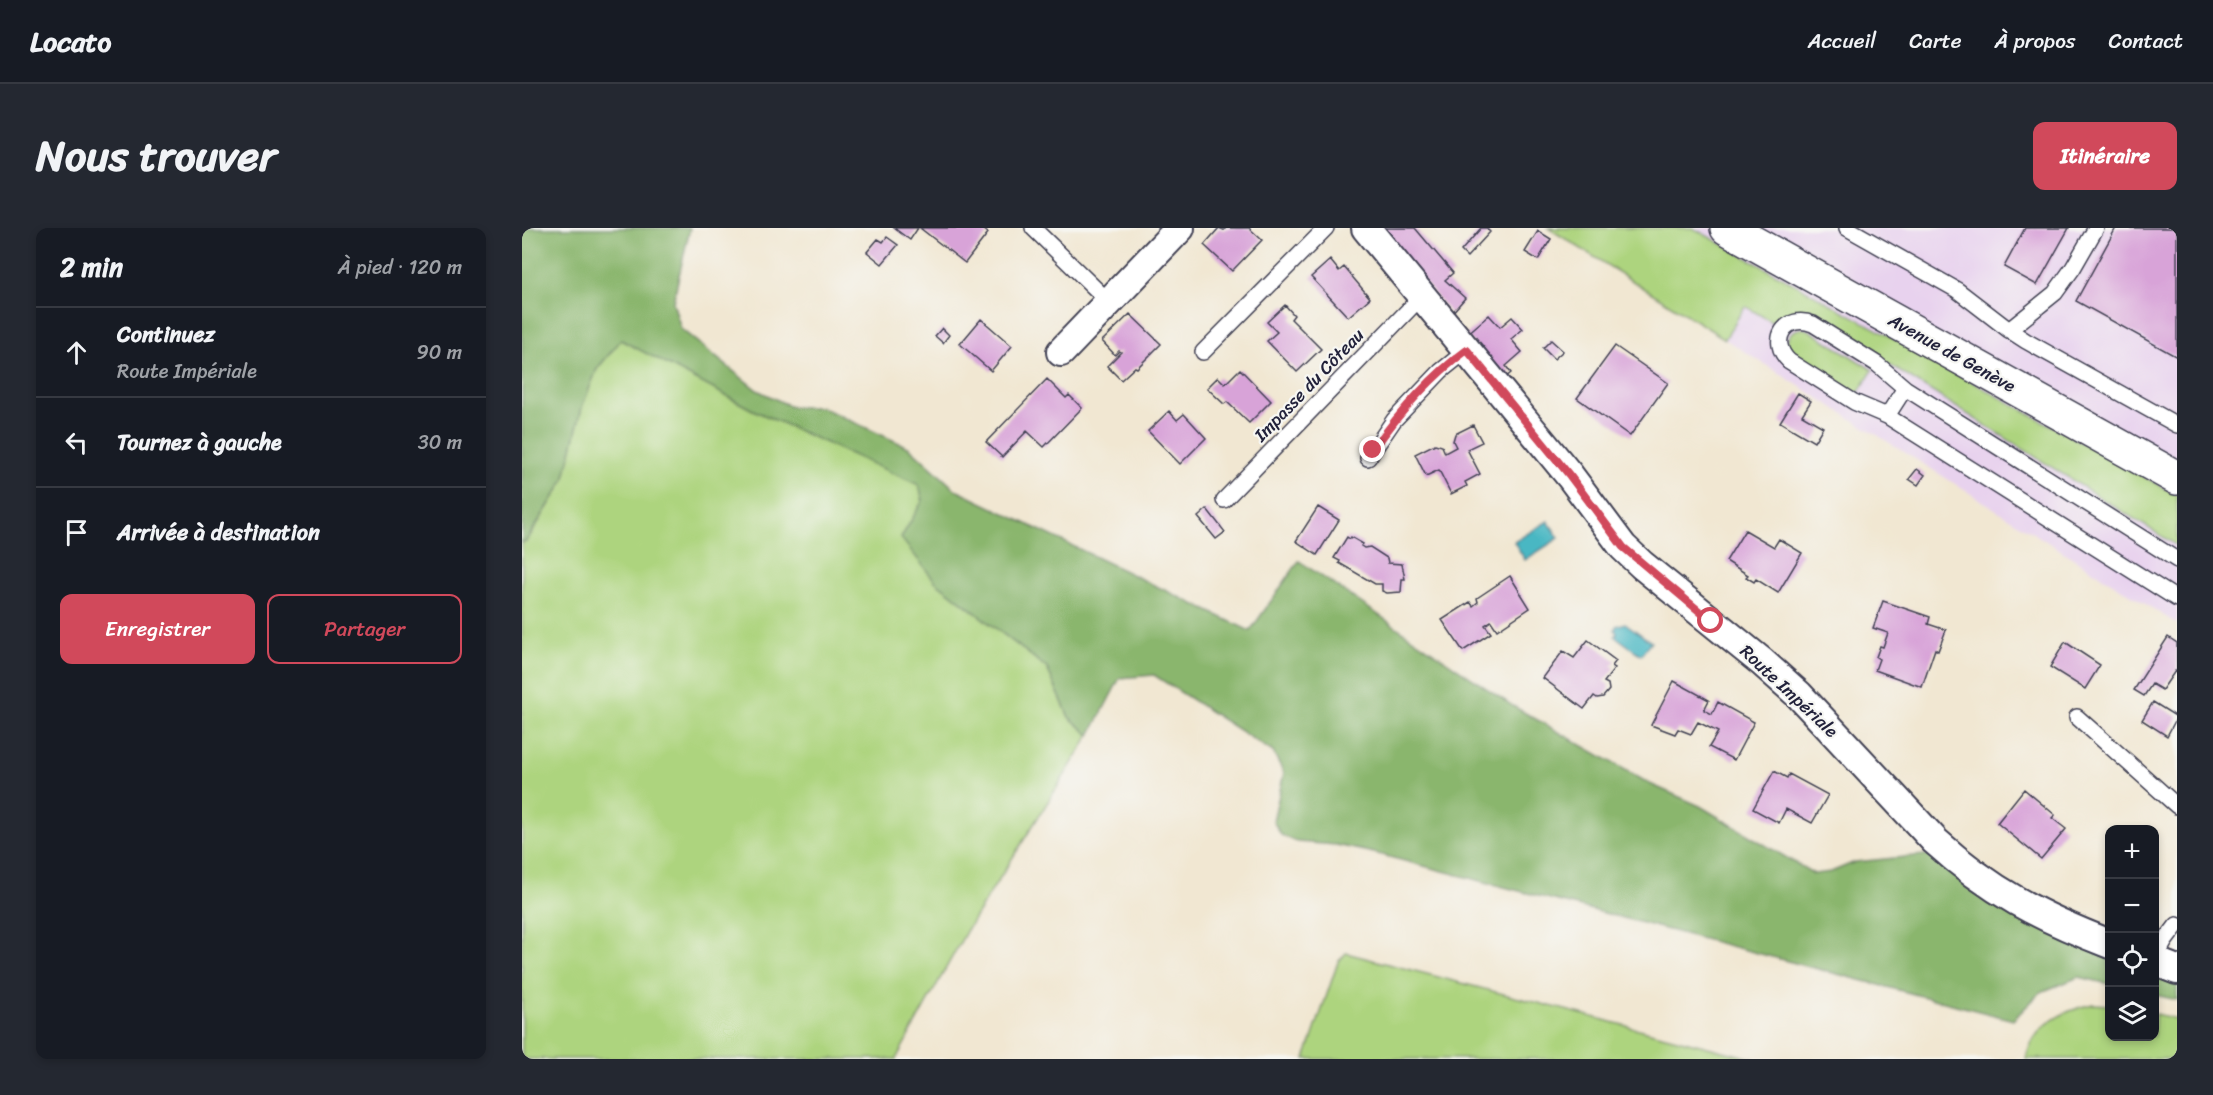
<!DOCTYPE html>
<html lang="fr">
<head>
<meta charset="utf-8">
<style>
  body { margin:0; font-family:Sriracha,sans-serif; background:#242831; color:#f1f3f6 }
  .controls { position:absolute; right:18px; bottom:18px; display:grid; overflow:hidden; border-radius:12px; box-shadow:0 3px 9px #0003 }
  .controls button { width:54px; height:54px; display:grid; place-items:center; padding:0; border:0; border-bottom:2px solid #363941; background:#171b24; color:#f1f3f6; font:30px sans-serif }
  .stop { position:absolute; width:18px; height:18px; margin:-14px; border:4px solid #d1495b; border-radius:50%; background:#fff }
  .stop.end { background:#d1495b; border-color:#fff; box-shadow:0 2px 6px #0008 }
  .list { margin:0; padding:0; list-style:none }
  h2 { display:flex; justify-content:space-between; align-items:center; height:78px; margin:0; padding:0 24px; font-size:26px }
  h2 small { font-size:20px; font-weight:400; color:#9ea1a6 }
  .list li { display:grid; grid-template-columns:39px 1fr auto; gap:18px; align-items:center; box-sizing:border-box; height:90px; padding:0 24px; border-top:2px solid #363941 }
  .list b { display:block; font-size:22px; white-space:nowrap }
  .list p { margin:0; font-size:20px; white-space:nowrap; color:#9ea1a6 }
  .list em { font-size:20px; font-style:normal; color:#9ea1a6 }
  .actions { display:flex; gap:12px; padding:18px 24px }
  .actions a { flex:1; padding:14px 0; border:2px solid #d1495b; border-radius:12px; text-align:center; font-size:21px; color:#d1495b }
  .actions .main { background:#d1495b; color:#fff }
  .icon { flex:none; width:33px; height:33px; fill:none; stroke:currentColor; stroke-width:2; stroke-linecap:round; stroke-linejoin:round }
  .map { position:relative; flex:none; width:1655px; height:831px; overflow:hidden; border-radius:12px }
  header { display:flex; align-items:center; gap:36px; box-sizing:border-box; height:84px; padding:0 30px; background:#171b24; border-bottom:2px solid #363941 }
  header strong { font-size:28px }
  nav { display:flex; gap:33px; margin-inline-start:auto; font-size:21px }
  .intro { display:flex; align-items:center; justify-content:space-between; box-sizing:border-box; height:144px; padding:0 36px }
  h1 { margin:0; font-size:42px }
  .button { padding:15px 27px; border-radius:12px; background:#d1495b; color:#fff; font-size:21px; font-weight:700 }
  main { display:flex; gap:36px; padding:0 36px }
  aside { flex:1; background:#171b24; border-radius:12px; box-shadow:0 3px 9px #0003 }
  .map>svg:first-child { display:block }
  .built { fill:#e8d2ee }
  .green { fill:#add47e; stroke:#687b5c; stroke-width:1.5 }
  .forest { fill:#8ab66d; stroke:#566c54; stroke-width:1.5 }
  .water { fill:#49b7c3; stroke:#366c7f; stroke-width:1.5 }
  .building { fill:#d8a3d8 }
  .lines { fill:none; stroke-linecap:round; stroke-linejoin:round }
  .lane-casing { stroke:#414052; stroke-width:18 }
  .street-casing { stroke:#414052; stroke-width:32 }
  .secondary-casing { stroke:#414052; stroke-width:36 }
  .lane { stroke:#fff; stroke-width:15 }
  .street { stroke:#fff; stroke-width:28 }
  .secondary { stroke:#fff; stroke-width:33 }
  .route { stroke:#d1495b; stroke-width:8 }
  .labels { text-anchor:middle; dominant-baseline:central; stroke-width:4.5; stroke-linejoin:round; paint-order:stroke }
  .street-label { font-size:18px; fill:#22223b; stroke:#f6f6f2 }
</style>
</head>
<body>
<header>
<strong>Locato</strong>
<nav><a>Accueil</a><a>Carte</a><a>À propos</a><a>Contact</a></nav>
</header>
<div class="intro"><h1>Nous trouver</h1><a class="button">Itinéraire</a></div>
<main>
<aside>
<h2>2 min<small>À pied · 120 m</small></h2>
<ul class="list">
<li><svg class="icon" aria-label="ahead" viewBox="0 0 24 24"><path d="M12 20V5M6 11l6-6 6 6"/></svg><div><b>Continuez</b><p>Route Impériale</p></div><em>90 m</em></li>
<li><svg class="icon" aria-label="left" viewBox="0 0 24 24"><path d="M17 20v-9H6M10 6l-5 5 5 5"/></svg><div><b>Tournez à gauche</b></div><em>30 m</em></li>
<li><svg class="icon" aria-label="arrive" viewBox="0 0 24 24"><path d="M6 21V4h12l-3 4 3 4H6"/></svg><div><b>Arrivée à destination</b></div></li>
</ul>
<div class="actions"><a class="main">Enregistrer</a><a>Partager</a></div>
</aside>
<div class="map">
<svg width="1655" height="831" viewBox="0 0 1655 831">
  <rect width="100%" height="100%" fill="#f6f6f2"/>
  <filter id="ink" filterUnits="userSpaceOnUse"><feTurbulence type="fractalNoise" baseFrequency=".0167" numOctaves="2"/><feDisplacementMap in="SourceGraphic" scale="12" xChannelSelector="R" yChannelSelector="G"/><feConvolveMatrix kernelMatrix="1 2 1 2 8 2 1 2 1" color-interpolation-filters="sRGB"/></filter>
  <filter id="wash" filterUnits="userSpaceOnUse"><feTurbulence type="fractalNoise" baseFrequency=".008" numOctaves="4" result="noise"/><feDisplacementMap in="SourceGraphic" scale="24" xChannelSelector="R" yChannelSelector="G"/><feGaussianBlur stdDeviation="1.35" result="paint"/><feColorMatrix in="noise" values="0 0 0 0 0 0 0 0 0 0 0 0 0 0 0 0 0 1.4 0 .05"/><feComposite in="paint" operator="in"/></filter>
  <g filter="url(#wash)">
    <rect width="100%" height="100%" fill="#f1e7d2"/>
    <!-- built -->
    <path class="built" d="M1026 0H1655V396L1562 337Z"/>
    <!-- green -->
    <path class="green" d="M1026 0H1171L1655 267V318L1288 87C1274 82 1264 85 1255 97L1223 78 1203 111Z
      M1280 100 1287 102 1351 142 1335 167 1271 127C1261 115 1264 103 1280 100Z
      M99 111 231 182 398 257 413 353 525 440 547 489 568 507 445 702 374 831H0V315L5 313 42 253 60 179 75 141Z
      M824 725 1232 831H783L816 734Z
      M1571 776 1587 777 1588 808H1632L1633 786 1655 791V831H1504C1511 797 1540 783 1571 776Z"/>
    <!-- forest -->
    <path class="forest" d="M0 0H168L151 74 159 101 235 162 270 179H299L388 220 434 262 728 403 777 333 991 478 1128 556 1178 578 1292 646 1309 644 1333 634 1433 624 1501 671 1587 706V756L1557 749 1519 764 1491 792 852 625 814 617 775 614 759 607 751 593 762 545 751 524 632 447 598 450 568 507 547 489 525 440 413 353 379 310 401 272 397 257 231 182 99 112 75 141 60 179 42 253 4 313 0 315Z
      M1632 743 1655 752V772L1633 767Z"/>
    <!-- water -->
    <path class="water" d="M1026 293 1037 310 1003 332 992 314Z
      M1103 395 1129 414 1119 427 1093 408 1095 405 1093 402 1094 398Z"/>
    <g id="blocks">
      <!-- building -->
      <path class="building" d="M372 0H396L388 12Z
        M398 0H460L466 5 443 35Z
        M697 0 702 2 704 0H727L740 12 710 43 682 17Z
        M857 0H893L931 45 923 52 943 70 929 86Z
        M959 0H964L968 4 945 29 939 23Z
        M1503 0H1547L1515 57 1482 39Z
        M1594 0H1655V129L1554 73Z
        M1016 3 1029 11 1016 32 1003 24Z
        M365 9 376 17 360 36 345 24 356 11 361 14Z
        M808 32 817 43 822 39 848 70 826 89 789 49Z
        M763 77 772 87 769 91 799 121 775 144 745 113 755 104 745 94Z
        M608 86 639 116 615 140 613 139 599 152 585 138 599 124 597 123 593 127 580 113Z
        M967 87 978 99 990 89 1001 101 989 111 1000 124 984 138 989 145 982 151 944 107Z
        M459 91 490 118 469 143 438 116Z
        M420 100 427 107 421 115 413 108Z
        M1029 112 1041 123 1032 131 1021 120Z
        M1093 118 1146 155 1108 208 1055 170Z
        M718 141 749 173 727 195 705 174 702 176 685 160 696 149 703 156Z
        M525 151 544 170 547 167 560 180 522 219 505 203 480 229 464 214Z
        M1276 165 1289 173 1280 187 1301 199 1292 214 1258 194Z
        M647 183 655 192 662 186 684 210 658 236 626 203Z
        M951 197 960 214 945 221 958 246 943 254 945 258 929 266 917 242 904 248 893 226 913 216 920 218 923 225 934 219 931 213 933 206Z
        M1395 241 1403 247 1396 257 1387 251Z
        M796 279 817 292 795 327 774 313Z
        M685 281 703 304 694 311 676 289Z
        M1223 302 1252 319 1257 311 1280 325 1256 365 1234 351 1232 354 1224 349 1226 347 1204 333Z
        M825 309 828 311 829 309 841 316 839 318 842 320 848 319 865 330 866 335 880 336 883 351H880L879 364 865 365 860 363V356H853L817 335 818 333 812 330Z
        M988 348 1008 380 975 402 969 393 963 397 969 405 941 423 920 392 948 374 951 378 956 374 955 370Z
        M1361 373 1408 389 1406 396 1424 402 1416 423 1413 421 1400 459 1353 442 1357 431 1354 429 1358 418 1361 419 1366 405 1351 400Z
        M1646 409 1655 415V444L1653 443 1640 462 1630 456 1622 468 1612 462Z
        M1066 412 1094 433 1090 438 1093 440 1082 454 1086 456 1087 462 1081 469 1075 470 1072 468 1062 481 1021 450 1041 423 1052 430Z
        M1543 414 1578 437 1563 461 1528 439Z
        M1152 453 1187 472 1182 482 1190 486 1196 474 1232 494 1212 532 1187 519 1196 504 1176 494 1169 506 1156 501 1153 506 1129 497Z
        M1631 474 1655 489 1645 508 1620 492Z
        M1252 543 1265 550 1267 546 1306 567 1290 595 1264 581 1257 595 1231 581Z
        M1502 561 1533 587 1530 590 1544 601 1519 631 1475 595Z"/>
    </g>
  </g>
  <g filter="url(#ink)">
    <use href="#blocks" fill-opacity="0" stroke="#414052" stroke-width="1.5"/>
    <g class="lines">
      <!-- lane casing -->
      <g class="lane-casing">
        <path id="lane" d="M511 0 587 74
          M1325 0 1435 62 1487 102 1504 113 1655 197
          M1487 102 1533 65 1551 40 1574 0
          M681 124 804 0
          M1365 188 1332 174 1267 133C1246 113 1263 85 1291 96L1355 136 1383 160
          M846 230 872 192 919 143 945 122
          M702 272 900 68
          M1655 332 1383 160 1365 188 1655 371
          M1555 489 1655 578
          M1632 733 1643 713 1655 697"/>
      </g>
      <!-- street casing -->
      <g class="street-casing">
        <path id="street" d="M844 0 1048 248 1101 319 1120 337 1240 434 1277 467 1413 613C1468 663 1518 689 1588 716
          M539 124 658 0
          M1632 733 1655 742"/>
      </g>
      <!-- secondary casing -->
      <g class="secondary-casing">
        <path id="secondary" d="M1205 0 1655 250"/>
      </g>
      <!-- lane -->
      <use href="#lane" class="lane"/>
      <!-- street -->
      <use href="#street" class="street"/>
      <!-- secondary -->
      <use href="#secondary" class="secondary"/>
    </g>
  </g>
  <g class="lines" filter="url(#ink)">
    <!-- route -->
    <path class="route" d="M851 222C877 185 908 149 945 122L1048 248 1101 319 1189 393"/>
  </g>
  <g class="labels">
    <!-- street labels -->
    <g class="street-label">
      <text transform="translate(1430 125) rotate(29)">Avenue de Genève</text>
      <text transform="translate(787 157) rotate(-46)">Impasse du Côteau</text>
      <text transform="translate(1267 463) rotate(43)">Route Impériale</text>
    </g>
  </g>
</svg>
<div class="controls">
<button>+</button>
<button>−</button>
<button><svg class="icon" aria-label="locate" viewBox="0 0 24 24"><circle cx="12" cy="12" r="6"/><path d="M12 2v4M12 18v4M2 12h4M18 12h4"/></svg></button>
<button><svg class="icon" aria-label="layers" viewBox="0 0 24 24"><path d="M12 4l9 5-9 5-9-5zM3 14l9 5 9-5"/></svg></button>
</div>
<div class="stop" style="left:1189px;top:393px"></div>
<div class="stop end" style="left:851px;top:222px"></div>
</div>
</main>
</body>
</html>
